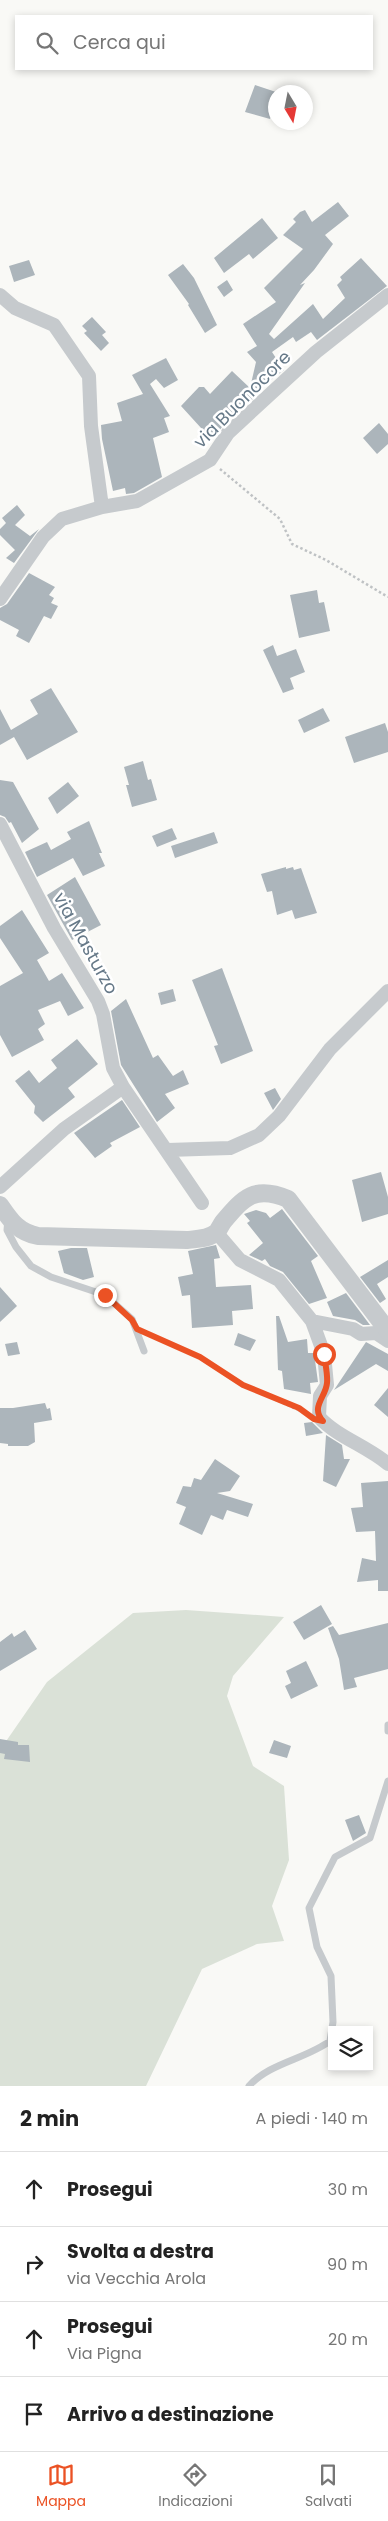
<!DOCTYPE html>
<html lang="it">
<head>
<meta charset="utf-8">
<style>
  body { margin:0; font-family:Poppins,sans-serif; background:#f6f6f6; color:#222 }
  .controls { position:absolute; right:15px; bottom:15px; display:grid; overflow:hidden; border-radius:0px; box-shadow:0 2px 8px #0003 }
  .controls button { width:45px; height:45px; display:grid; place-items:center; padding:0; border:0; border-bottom:1px solid #e0e0e0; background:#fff; color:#222; font:25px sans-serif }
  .compass { position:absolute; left:268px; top:85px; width:45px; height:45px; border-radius:50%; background:#fff; box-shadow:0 2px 8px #0003; rotate:170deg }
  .stop { position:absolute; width:15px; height:15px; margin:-11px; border:4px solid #eb5224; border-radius:50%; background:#fff }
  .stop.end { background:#eb5224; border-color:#fff; box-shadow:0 1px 5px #0008 }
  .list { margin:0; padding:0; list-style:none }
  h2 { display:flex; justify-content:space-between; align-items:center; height:65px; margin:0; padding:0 20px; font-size:21px }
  h2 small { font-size:16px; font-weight:400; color:#767676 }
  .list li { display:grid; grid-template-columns:32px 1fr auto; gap:15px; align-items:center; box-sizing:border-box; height:75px; padding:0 20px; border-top:1px solid #e0e0e0 }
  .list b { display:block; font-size:19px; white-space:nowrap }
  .list p { margin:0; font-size:16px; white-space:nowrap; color:#767676 }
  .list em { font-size:16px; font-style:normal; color:#767676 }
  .icon { flex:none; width:28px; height:28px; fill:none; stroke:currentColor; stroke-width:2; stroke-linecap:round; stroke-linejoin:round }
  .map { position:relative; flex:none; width:388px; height:2086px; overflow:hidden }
  .search { position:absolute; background:#fff; box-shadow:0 2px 8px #0003; left:15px; right:15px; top:15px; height:55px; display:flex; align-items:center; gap:12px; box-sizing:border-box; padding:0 18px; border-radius:0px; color:#767676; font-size:19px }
  .sheet { height:365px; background:#fff }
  nav { display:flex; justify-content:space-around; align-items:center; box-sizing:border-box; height:70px; border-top:1px solid #e0e0e0; background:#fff; font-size:14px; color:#767676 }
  nav a { display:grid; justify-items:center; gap:2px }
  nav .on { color:#eb5224 }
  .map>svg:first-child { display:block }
  .green { fill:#dae1d7 }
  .building { fill:#acb5bb }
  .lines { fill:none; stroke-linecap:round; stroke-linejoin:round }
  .path { stroke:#bfc2c4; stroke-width:2.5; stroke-dasharray:2.5 2.5; stroke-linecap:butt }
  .service { stroke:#c6cacd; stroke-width:7 }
  .minor { stroke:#c6cacd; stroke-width:14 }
  .tertiary { stroke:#c6cacd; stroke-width:18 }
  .route { stroke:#eb5224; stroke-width:6 }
  .labels { text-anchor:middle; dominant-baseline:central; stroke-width:5; stroke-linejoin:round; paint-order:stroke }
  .street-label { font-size:18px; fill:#667988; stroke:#fff }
</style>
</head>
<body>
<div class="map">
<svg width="388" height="2086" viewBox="0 0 388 2086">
  <rect width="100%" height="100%" fill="#f9f9f6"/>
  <!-- green -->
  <path class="green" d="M186 1610 284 1617 233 1676 227 1696 253 1766 284 1786 289 1860 272 1906 284 1941 257 1944 202 1969 146 2086H0V1750L47 1682 133 1613Z"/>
  <!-- building -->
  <path class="building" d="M255 85 276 92V117L271 115 270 119 245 112Z
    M338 202 349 216 325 235 333 244 314 270 300 285 305 283 269 334 274 339 313 304 323 319 345 298 337 285 342 280 340 277 361 258 387 286 317 340 311 332 296 342 293 337 272 352 284 370 254 393 255 397 222 427 212 440 181 406 199 387H204L210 394 232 371 250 388 256 362 247 352 257 346 243 324 276 302 264 288 303 249 283 235 296 222 293 219 300 212 305 210 312 222Z
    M262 218 278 238 253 259 249 254 224 273 214 258Z
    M29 260 35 275 14 282 9 266Z
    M183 264 194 278 217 325 205 333 188 305 189 304 168 275Z
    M227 280 233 290 224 297 217 287Z
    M92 317 106 332 102 335 109 343 101 351 84 333 87 331 82 326Z
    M166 358 178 380 164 388 156 379 150 384 170 416 164 418 169 432 153 438 162 477 134 493 126 494 125 488 113 491 102 439 101 425 122 421 117 403 143 394 132 375Z
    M379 423 388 434V444L377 454 363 438Z
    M17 505 25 515 15 525 30 536 39 529 14 563 6 558 15 550 0 535V529L6 523 2 518Z
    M29 573 55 587 49 595 54 598 51 603 58 606 51 619 44 616 29 643 16 636 19 630 0 620V608L7 604Z
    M317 590 319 603 324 602 330 631 299 638 290 595Z
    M273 645 277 656 296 649 305 672 290 678 294 689 283 693 263 650Z
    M51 688 78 732 27 760 14 737 0 745V709L11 730 38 714 30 700Z
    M323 708 330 721 304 733 298 720Z
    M385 723 388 732V752L354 763 345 737Z
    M143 761 148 780 151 779 157 800 132 807 126 785H129L124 767Z
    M0 780 13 782 39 829 22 843 11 822 9 823 5 817 0 815Z
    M68 782 79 796 57 814 48 798Z
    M89 821 102 853H99L105 866 83 876 73 858 37 877 25 852 47 842 51 850 71 839 67 832Z
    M172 828 177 839 157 847 152 836Z
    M214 832 218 843 175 858 171 846Z
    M286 867V869L293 867 294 870 301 868 317 913 295 919 292 910 277 915 272 891 267 892 261 874Z
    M75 877 101 925 72 940 47 895Z
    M22 910 49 953 37 960 49 981 62 973 84 1008 68 1016 60 1001 38 1010 45 1024 38 1029 44 1040 12 1057 0 1035V986L23 973 0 938V926Z
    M222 968 253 1051 221 1064 214 1046 218 1045 192 980Z
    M173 989 176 1001 161 1005 158 993Z
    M126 999 153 1058 158 1055 173 1076 183 1070 189 1084 165 1094 175 1108 157 1122 121 1065 111 1011Z
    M77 1039 98 1064 68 1088 75 1097 43 1122 34 1113 35 1106 15 1081 29 1070 39 1083 57 1068 51 1060Z
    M275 1088 281 1099 273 1110 264 1093Z
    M122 1100 140 1127 110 1143 112 1146 95 1158 74 1133Z
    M381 1172 388 1197V1214L362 1222 352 1180Z
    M282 1209 318 1256 311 1261 327 1298 309 1304 283 1272 270 1266 265 1259 262 1261 249 1255 263 1243 247 1223 250 1221 244 1214 256 1210 266 1213 270 1218Z
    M216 1245 220 1258 214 1259 216 1287 251 1285 253 1309 232 1311 233 1325 192 1328 190 1295 182 1296 178 1277 193 1274 188 1251Z
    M71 1248H87L94 1277 83 1280 64 1273 58 1251Z
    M388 1260V1277L377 1284 386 1299 380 1303 360 1277Z
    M0 1287 17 1306 0 1322Z
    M346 1293 370 1325H363L355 1320 333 1316 327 1302Z
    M276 1316H279L288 1342 307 1339 308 1353H314L318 1382 310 1383 311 1394 284 1389 282 1371 278 1370Z
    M238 1333 256 1340 250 1351 234 1345Z
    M17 1342 20 1354 8 1356 5 1344Z
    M366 1342 388 1354V1371L376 1364 334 1390Z
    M388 1388V1417L374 1405Z
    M45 1403 47 1409 50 1408 52 1420 34 1423 35 1442 28 1446H8V1444L0 1443V1408H13Z
    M312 1422 323 1433 306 1436 304 1423Z
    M326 1435 342 1445 344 1459H350L336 1487 323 1481Z
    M215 1459 240 1476 230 1491 217 1493 253 1504 248 1517 227 1510 223 1520 211 1515 202 1535 179 1524 186 1507 176 1503 183 1486 191 1487 194 1478 201 1480Z
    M388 1481V1591H378V1580L357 1582 362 1558 376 1561 375 1531 356 1532 351 1508 363 1507 361 1483Z
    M321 1605 332 1624 304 1640 293 1622Z
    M388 1623V1669L354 1678 357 1687 344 1690 339 1659 328 1628 333 1626 339 1635Z
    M25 1630 37 1649 0 1671V1642L12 1633 14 1637Z
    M306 1661 318 1686 291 1699 285 1686 291 1683 286 1671Z
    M0 1739 18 1742V1745H29L30 1762 4 1759 5 1754 0 1753Z
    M274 1740 291 1746 287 1758 269 1753Z
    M359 1815 366 1833 353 1841 345 1820Z"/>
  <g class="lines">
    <!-- path -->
    <path class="path" d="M220 469 280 519 292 544 326 560 388 597
      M150 1335 200 1357 243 1385 305 1413"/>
    <!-- service -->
    <path class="service" d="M8 1219 7 1230 16 1247 31 1266 51 1277 105 1295 132 1319 144 1351
      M388 1725V1731
      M249 2086C269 2063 306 2059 330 2041L333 2022 331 1976 317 1947 309 1908 335 1857 370 1838 388 1781"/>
    <!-- minor -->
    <path class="minor" d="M0 295 15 308 54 325 89 376 91 426 102 507
      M0 599 43 537 62 519 102 507 137 501 210 460 228 433 316 352 388 295
      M0 824 54 928 98 1001 103 1014 113 1068 123 1087 202 1203
      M168 1150 230 1148 259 1135 279 1116 330 1049 388 991
      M0 1187 64 1129 123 1087
      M216 1232 240 1260 279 1280 312 1321 324 1354 327 1385 320 1396 319 1417C337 1437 367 1446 388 1464
      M312 1321 353 1329 361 1334 376 1333 388 1341"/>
    <!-- tertiary -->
    <path class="tertiary" d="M0 1205C11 1221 18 1232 38 1236L187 1240C197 1239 209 1239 217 1232 219 1229 221 1225 223 1222 244 1197 255 1185 288 1199L388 1331"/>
  </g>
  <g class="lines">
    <!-- route -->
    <path class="route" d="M105 1295 132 1320 137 1329 200 1357 243 1385 299 1408 314 1419 323 1421C310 1407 326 1397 327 1383 328 1375 325 1363 324 1354"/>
  </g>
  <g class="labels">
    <!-- street labels -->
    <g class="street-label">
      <text transform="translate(242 399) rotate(-45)">via Buonocore</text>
      <text transform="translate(86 943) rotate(61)">via Masturzo</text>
    </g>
  </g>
</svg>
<div class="controls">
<button><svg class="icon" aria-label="layers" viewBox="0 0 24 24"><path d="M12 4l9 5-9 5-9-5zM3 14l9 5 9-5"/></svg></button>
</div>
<svg class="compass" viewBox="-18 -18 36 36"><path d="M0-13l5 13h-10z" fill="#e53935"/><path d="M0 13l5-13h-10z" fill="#767676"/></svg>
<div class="stop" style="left:324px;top:1354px"></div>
<div class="stop end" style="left:105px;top:1295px"></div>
<div class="search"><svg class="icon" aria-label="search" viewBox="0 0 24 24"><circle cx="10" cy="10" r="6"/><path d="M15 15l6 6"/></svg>Cerca qui</div>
</div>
<section class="sheet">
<h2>2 min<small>A piedi · 140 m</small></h2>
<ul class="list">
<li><svg class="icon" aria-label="ahead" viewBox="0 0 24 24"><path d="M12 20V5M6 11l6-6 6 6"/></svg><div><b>Prosegui</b></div><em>30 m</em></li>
<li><svg class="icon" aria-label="right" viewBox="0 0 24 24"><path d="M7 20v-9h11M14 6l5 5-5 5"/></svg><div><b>Svolta a destra</b><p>via Vecchia Arola</p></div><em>90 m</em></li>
<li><svg class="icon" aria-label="ahead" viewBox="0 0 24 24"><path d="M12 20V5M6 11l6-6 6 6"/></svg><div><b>Prosegui</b><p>Via Pigna</p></div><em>20 m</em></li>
<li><svg class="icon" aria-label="arrive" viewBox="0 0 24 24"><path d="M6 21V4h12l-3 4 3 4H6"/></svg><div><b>Arrivo a destinazione</b></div></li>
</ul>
</section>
<nav>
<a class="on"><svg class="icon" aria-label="map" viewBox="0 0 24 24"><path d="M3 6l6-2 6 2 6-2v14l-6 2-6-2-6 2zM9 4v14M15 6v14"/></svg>Mappa</a>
<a><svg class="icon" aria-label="directions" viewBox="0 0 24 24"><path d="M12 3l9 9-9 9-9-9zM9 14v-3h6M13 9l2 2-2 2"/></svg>Indicazioni</a>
<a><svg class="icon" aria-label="saved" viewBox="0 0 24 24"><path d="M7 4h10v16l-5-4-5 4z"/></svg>Salvati</a>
</nav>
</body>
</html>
